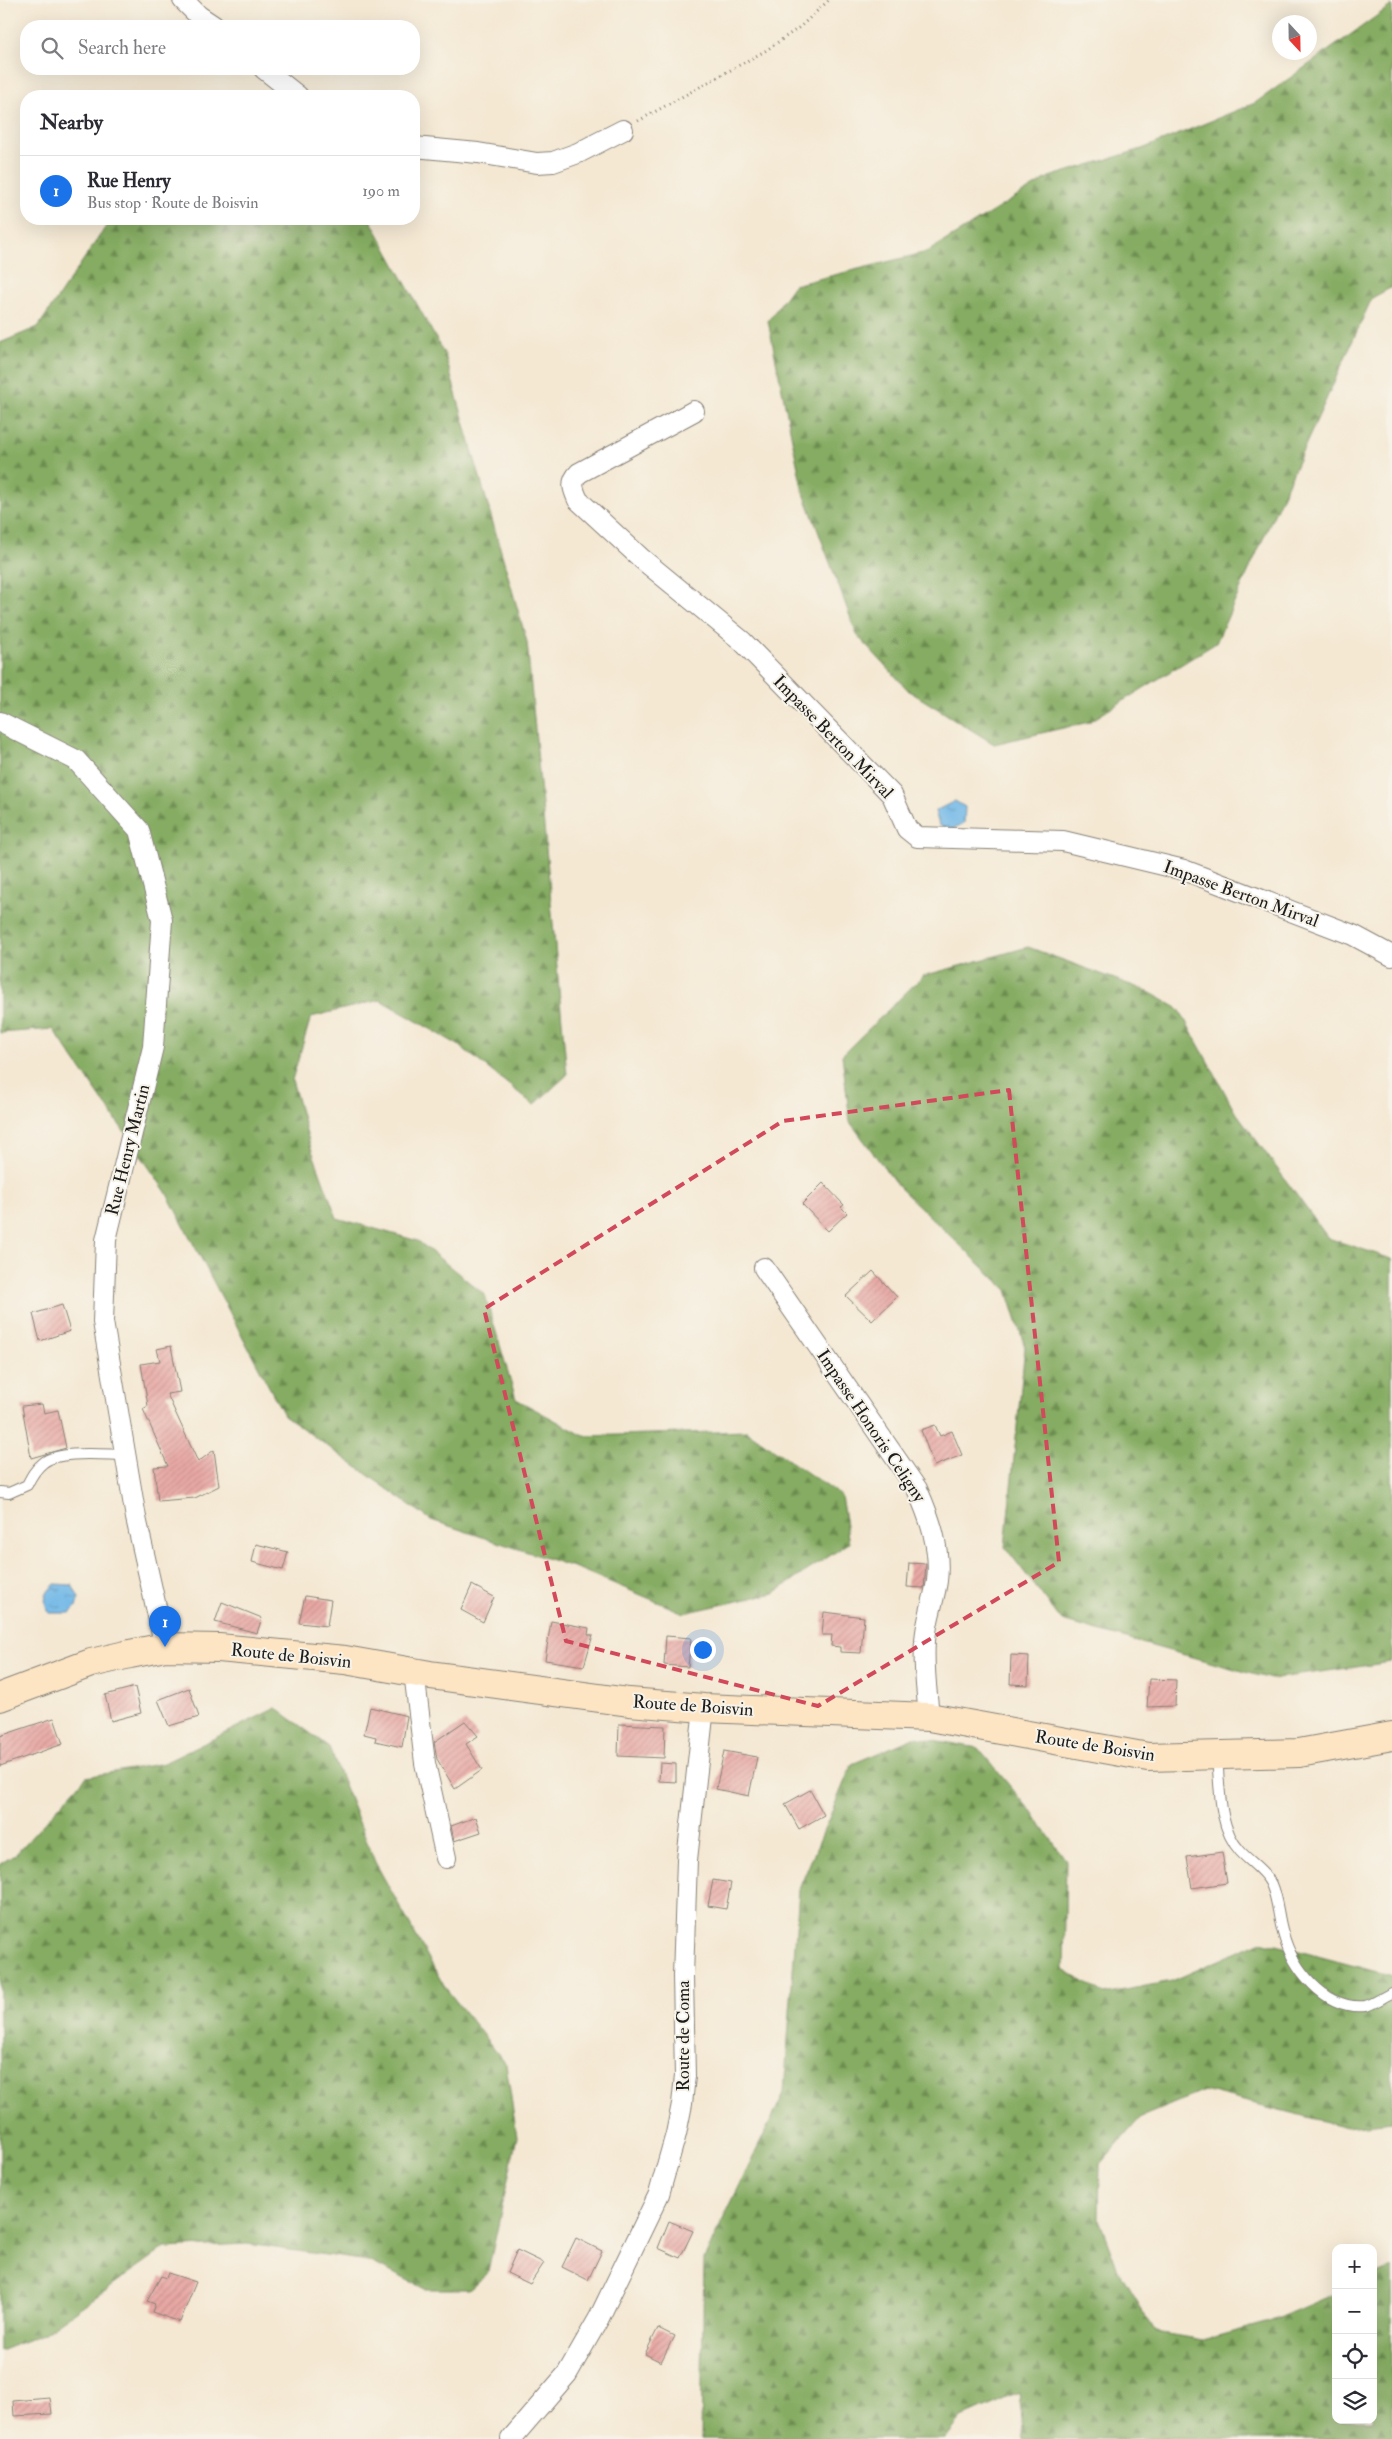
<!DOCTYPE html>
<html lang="en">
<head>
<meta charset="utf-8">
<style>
  body { margin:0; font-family:"IM FELL Double Pica",serif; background:#f2f2f3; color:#2b2b33 }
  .controls { position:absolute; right:15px; bottom:15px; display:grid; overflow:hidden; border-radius:10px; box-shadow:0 5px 20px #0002 }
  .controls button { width:45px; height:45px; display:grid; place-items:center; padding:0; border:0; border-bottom:1px solid #e1e1e2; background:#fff; color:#2b2b33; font:25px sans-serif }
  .compass { position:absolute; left:1272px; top:15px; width:45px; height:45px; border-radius:50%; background:#fff; box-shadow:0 5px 20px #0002; rotate:158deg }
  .you { position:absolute; left:702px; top:1649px; width:18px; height:18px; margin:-12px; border:4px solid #fff; border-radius:50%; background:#1a73e8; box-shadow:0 0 0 8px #1a73e833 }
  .badge { display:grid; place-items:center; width:32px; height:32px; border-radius:50%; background:#1a73e8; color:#fff; font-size:16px; font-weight:700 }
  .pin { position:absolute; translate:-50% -41px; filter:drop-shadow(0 1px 2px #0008) }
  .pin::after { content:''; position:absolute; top:26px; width:18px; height:15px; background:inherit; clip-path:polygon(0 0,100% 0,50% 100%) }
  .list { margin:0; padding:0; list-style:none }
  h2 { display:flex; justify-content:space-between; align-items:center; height:65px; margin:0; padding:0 20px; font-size:21px }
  h2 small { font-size:16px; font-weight:400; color:#7c7c81 }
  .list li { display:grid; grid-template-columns:32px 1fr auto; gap:15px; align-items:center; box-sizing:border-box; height:70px; padding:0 20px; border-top:1px solid #e1e1e2 }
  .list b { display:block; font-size:19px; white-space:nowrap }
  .list p { margin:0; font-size:16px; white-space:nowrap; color:#7c7c81 }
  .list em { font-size:16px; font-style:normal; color:#7c7c81 }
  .icon { flex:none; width:28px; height:28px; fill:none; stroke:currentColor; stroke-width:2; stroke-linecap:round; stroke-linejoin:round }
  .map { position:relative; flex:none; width:1392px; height:2439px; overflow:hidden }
  .search { position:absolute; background:#fff; box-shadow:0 5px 20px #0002; left:20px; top:20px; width:400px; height:55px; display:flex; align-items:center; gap:12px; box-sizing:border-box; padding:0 18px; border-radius:20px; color:#7c7c81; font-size:19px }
  .panel { position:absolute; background:#fff; box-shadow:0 5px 20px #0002; left:20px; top:90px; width:400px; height:135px; border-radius:20px }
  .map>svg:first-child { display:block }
  .forest { fill:url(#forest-firs); stroke:#50643f }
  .water { fill:url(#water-ripples); stroke:#466a82 }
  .building { fill:url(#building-hatch) }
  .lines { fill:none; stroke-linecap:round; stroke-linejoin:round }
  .service-casing { stroke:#888278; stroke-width:12 }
  .minor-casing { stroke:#888278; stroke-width:22 }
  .secondary-casing { stroke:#888278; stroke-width:30 }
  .path { stroke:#888278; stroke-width:3; stroke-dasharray:1 4; stroke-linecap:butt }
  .service { stroke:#fff; stroke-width:10 }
  .minor { stroke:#fff; stroke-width:20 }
  .secondary { stroke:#fde5c4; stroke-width:28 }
  .marked { fill:none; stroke:#d1495b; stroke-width:4; stroke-dasharray:10 6; stroke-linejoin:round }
  .labels { text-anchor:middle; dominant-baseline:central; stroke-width:4; stroke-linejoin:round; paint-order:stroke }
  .street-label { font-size:18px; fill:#1c1c1c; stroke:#f7f3e8 }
</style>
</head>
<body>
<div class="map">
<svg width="1392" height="2439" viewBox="0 0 1392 2439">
  <defs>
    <pattern id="forest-firs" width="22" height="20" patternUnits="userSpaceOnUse" patternTransform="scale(1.25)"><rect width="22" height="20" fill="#85ac62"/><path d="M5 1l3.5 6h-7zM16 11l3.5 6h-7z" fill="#6c8b50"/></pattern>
    <pattern id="water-ripples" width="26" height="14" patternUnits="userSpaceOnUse" patternTransform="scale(1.25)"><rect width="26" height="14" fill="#6fb7e7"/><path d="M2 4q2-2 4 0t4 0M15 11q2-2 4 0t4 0" fill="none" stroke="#5a94ba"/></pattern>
    <pattern id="building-hatch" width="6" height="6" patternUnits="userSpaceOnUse" patternTransform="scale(1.25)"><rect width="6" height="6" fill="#e8a8a4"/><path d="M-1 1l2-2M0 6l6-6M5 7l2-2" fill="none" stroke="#c6908d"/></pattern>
  </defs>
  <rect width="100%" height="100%" fill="#f7f3e8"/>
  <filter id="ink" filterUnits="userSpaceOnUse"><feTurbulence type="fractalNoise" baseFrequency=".02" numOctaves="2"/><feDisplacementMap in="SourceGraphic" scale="10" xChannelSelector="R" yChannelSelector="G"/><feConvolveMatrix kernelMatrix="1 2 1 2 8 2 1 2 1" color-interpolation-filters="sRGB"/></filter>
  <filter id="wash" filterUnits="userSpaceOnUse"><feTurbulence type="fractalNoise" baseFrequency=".0096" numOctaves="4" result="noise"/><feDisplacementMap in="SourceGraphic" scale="20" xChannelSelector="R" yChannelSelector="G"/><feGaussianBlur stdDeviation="1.12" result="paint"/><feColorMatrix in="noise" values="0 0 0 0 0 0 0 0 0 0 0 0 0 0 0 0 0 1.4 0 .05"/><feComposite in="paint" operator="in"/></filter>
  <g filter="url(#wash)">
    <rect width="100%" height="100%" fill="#f4e8d3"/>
    <!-- forest -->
    <path class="forest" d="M1392 5V287L1372 298 1216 643 1089 722 994 744 909 691 857 635 802 488 768 321 794 285 927 252 1049 177 1142 149 1255 103Z
      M111 219H370L445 355 527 642 567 1075 534 1105 460 1046 380 1000 311 1017 292 1080 311 1148 337 1218 418 1241 485 1295 516 1399 584 1436 747 1431 841 1496 849 1543 774 1593 684 1613 579 1569 431 1520 284 1415 166 1192 53 1029 0 1033V343L38 327Z
      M1028 947 1147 991 1179 1009 1235 1111 1328 1238 1392 1259V1662L1271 1679 1062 1621 1005 1547 1025 1347 1007 1290 898 1186 850 1122 842 1055 923 976Z
      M276 1708 329 1747 375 1862 444 1986 506 2064 517 2137 488 2272 469 2289H425L369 2261 247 2244 165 2248 43 2334 0 2351V1864L16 1854 86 1777 164 1763Z
      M916 1737 978 1748 1030 1810 1066 1860 1064 1970 1104 1994 1172 1981 1262 1941 1392 1976V2122L1347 2127 1204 2091 1141 2117 1100 2164 1099 2219 1118 2270 1155 2332 1203 2340 1269 2322 1336 2293V2420H1373V2276L1392 2268V2439H1024L1019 2393 962 2418 945 2439H701L704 2259 784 2093 799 1889 852 1764Z"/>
    <!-- water -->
    <path class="water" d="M955 801 965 807 964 823 951 830 939 825 935 811Z
      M55 1584 72 1585 79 1598 76 1607 70 1613H49C43 1600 44 1594 55 1584Z"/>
    <g id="blocks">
      <!-- building -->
      <path class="building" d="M823 1183 844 1205 841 1207 847 1213 828 1231 802 1204Z
        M873 1271 897 1297 872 1321 846 1296Z
        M62 1305 70 1331 40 1341 33 1314Z
        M171 1346 180 1392 167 1394 198 1462 214 1450 219 1486 195 1498 158 1501 154 1467 168 1466 143 1409 148 1406 141 1364 160 1361 157 1349Z
        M42 1404 44 1413 58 1410 66 1448 31 1458 22 1406Z
        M935 1425 940 1436 952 1431 962 1455 934 1466 921 1430Z
        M256 1544 288 1552 283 1570 252 1562Z
        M909 1563 926 1564 924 1588 907 1587Z
        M472 1585 494 1597 483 1622 461 1610Z
        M305 1596 331 1600 327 1626 299 1623Z
        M222 1602 262 1618 257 1633 215 1622Z
        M824 1612 864 1617 861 1653 840 1652V1647L831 1646 832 1635H822Z
        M551 1621 589 1628 588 1635H593L584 1666 545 1660Z
        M666 1636 691 1638 688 1667 664 1665Z
        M1011 1655 1029 1656 1028 1685 1010 1684Z
        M1149 1679 1176 1680 1175 1706 1147 1707Z
        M135 1687 141 1713 111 1721 105 1695Z
        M189 1688 199 1717 169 1726 158 1700Z
        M370 1707 407 1716 402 1747 375 1741 376 1737 364 1734Z
        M54 1718 63 1744 0 1766V1736Z
        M465 1721 478 1736 466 1744 482 1770 455 1789 437 1759 434 1742Z
        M619 1724 665 1726 664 1758 618 1756Z
        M724 1751 757 1757 749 1796 716 1789Z
        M660 1763 676 1764V1782L659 1781Z
        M810 1790 824 1815 799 1829 785 1804Z
        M476 1817 481 1832 454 1841 451 1826Z
        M1222 1852 1227 1883 1192 1888 1187 1857Z
        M713 1880 731 1883 726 1909 708 1906Z
        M669 2221 693 2231 680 2258 658 2248Z
        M576 2238 602 2251 588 2280 562 2267Z
        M517 2250 544 2263 530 2284 507 2273Z
        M168 2273 196 2282 180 2322 152 2312 155 2304 147 2301 161 2276 166 2278Z
        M658 2328 674 2336 661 2362 645 2354Z
        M50 2398 52 2414 14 2416 13 2401Z"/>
    </g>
  </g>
  <g filter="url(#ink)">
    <use href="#blocks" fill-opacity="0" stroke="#888278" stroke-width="1"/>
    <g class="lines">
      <!-- service casing -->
      <g class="service-casing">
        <path id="service" d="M0 1492 9 1493 27 1485C31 1477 35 1469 43 1463 58 1450 105 1455 125 1455
          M1217 1756C1220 1787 1218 1827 1240 1851 1250 1862 1265 1871 1271 1884 1278 1900 1278 1917 1283 1933 1292 1967 1324 2010 1365 2006 1373 2005 1384 1996 1392 1993"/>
      </g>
      <!-- minor casing -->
      <g class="minor-casing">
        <path id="minor" d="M183 0 199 16 214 26
          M264 69 298 96
          M414 147 478 153 537 163 553 162 578 153 623 130
          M694 411 579 473C570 482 573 489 578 500L642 559 742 641 892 795 907 829 917 837 1063 841 1184 870 1353 935 1392 956
          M0 722 76 760 139 830 162 920 153 1047 106 1240 103 1322 136 1518 165 1647
          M764 1268 917 1489C930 1518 941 1549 937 1581 934 1601 926 1621 925 1641 923 1667 927 1692 929 1717
          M414 1672 425 1763 446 1858
          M511 2439 567 2374 599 2318 659 2194 676 2134 682 2104 685 2076 683 1976 687 1860 704 1708"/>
      </g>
      <!-- secondary casing -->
      <g class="secondary-casing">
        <path id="secondary" d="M0 1697 91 1663 130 1654 165 1647 219 1648 345 1660 430 1675 629 1702 704 1708 929 1717 1148 1757 1299 1753 1392 1736"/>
      </g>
      <!-- path -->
      <path class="path" d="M638 121 765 51 800 27 829 0"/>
      <!-- service -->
      <use href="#service" class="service"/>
      <!-- minor -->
      <use href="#minor" class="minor"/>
      <!-- secondary -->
      <use href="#secondary" class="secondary"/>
    </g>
  </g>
  <!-- marked area -->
  <path class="marked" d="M1009 1090 1059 1562 818 1706 566 1641 484 1309 783 1121Z"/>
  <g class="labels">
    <!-- street labels -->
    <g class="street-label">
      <text transform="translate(833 737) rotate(46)">Impasse Berton Mirval</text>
      <text transform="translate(1241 894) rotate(20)">Impasse Berton Mirval</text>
      <text transform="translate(128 1150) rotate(-76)">Rue Henry Martin</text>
      <text transform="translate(871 1426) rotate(56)">Impasse Honoris Celigny</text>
      <text transform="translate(291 1656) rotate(6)">Route de Boisvin</text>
      <text transform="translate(693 1706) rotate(4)">Route de Boisvin</text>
      <text transform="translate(1095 1746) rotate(9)">Route de Boisvin</text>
      <text transform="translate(683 2036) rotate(-90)">Route de Coma</text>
    </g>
  </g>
</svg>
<div class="controls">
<button>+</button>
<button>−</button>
<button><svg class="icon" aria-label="locate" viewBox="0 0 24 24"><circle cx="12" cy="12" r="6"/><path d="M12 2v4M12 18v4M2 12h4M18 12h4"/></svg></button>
<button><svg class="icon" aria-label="layers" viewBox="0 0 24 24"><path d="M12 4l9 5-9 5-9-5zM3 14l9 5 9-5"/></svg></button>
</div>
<svg class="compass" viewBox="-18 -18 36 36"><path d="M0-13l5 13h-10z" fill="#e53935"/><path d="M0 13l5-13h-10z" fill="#7c7c81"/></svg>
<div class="you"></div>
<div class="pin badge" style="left:165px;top:1647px">1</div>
<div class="search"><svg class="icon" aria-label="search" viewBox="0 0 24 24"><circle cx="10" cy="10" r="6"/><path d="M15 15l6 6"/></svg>Search here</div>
<section class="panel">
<h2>Nearby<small></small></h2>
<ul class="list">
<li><span class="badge">1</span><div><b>Rue Henry</b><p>Bus stop · Route de Boisvin</p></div><em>190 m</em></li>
</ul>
</section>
</div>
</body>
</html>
